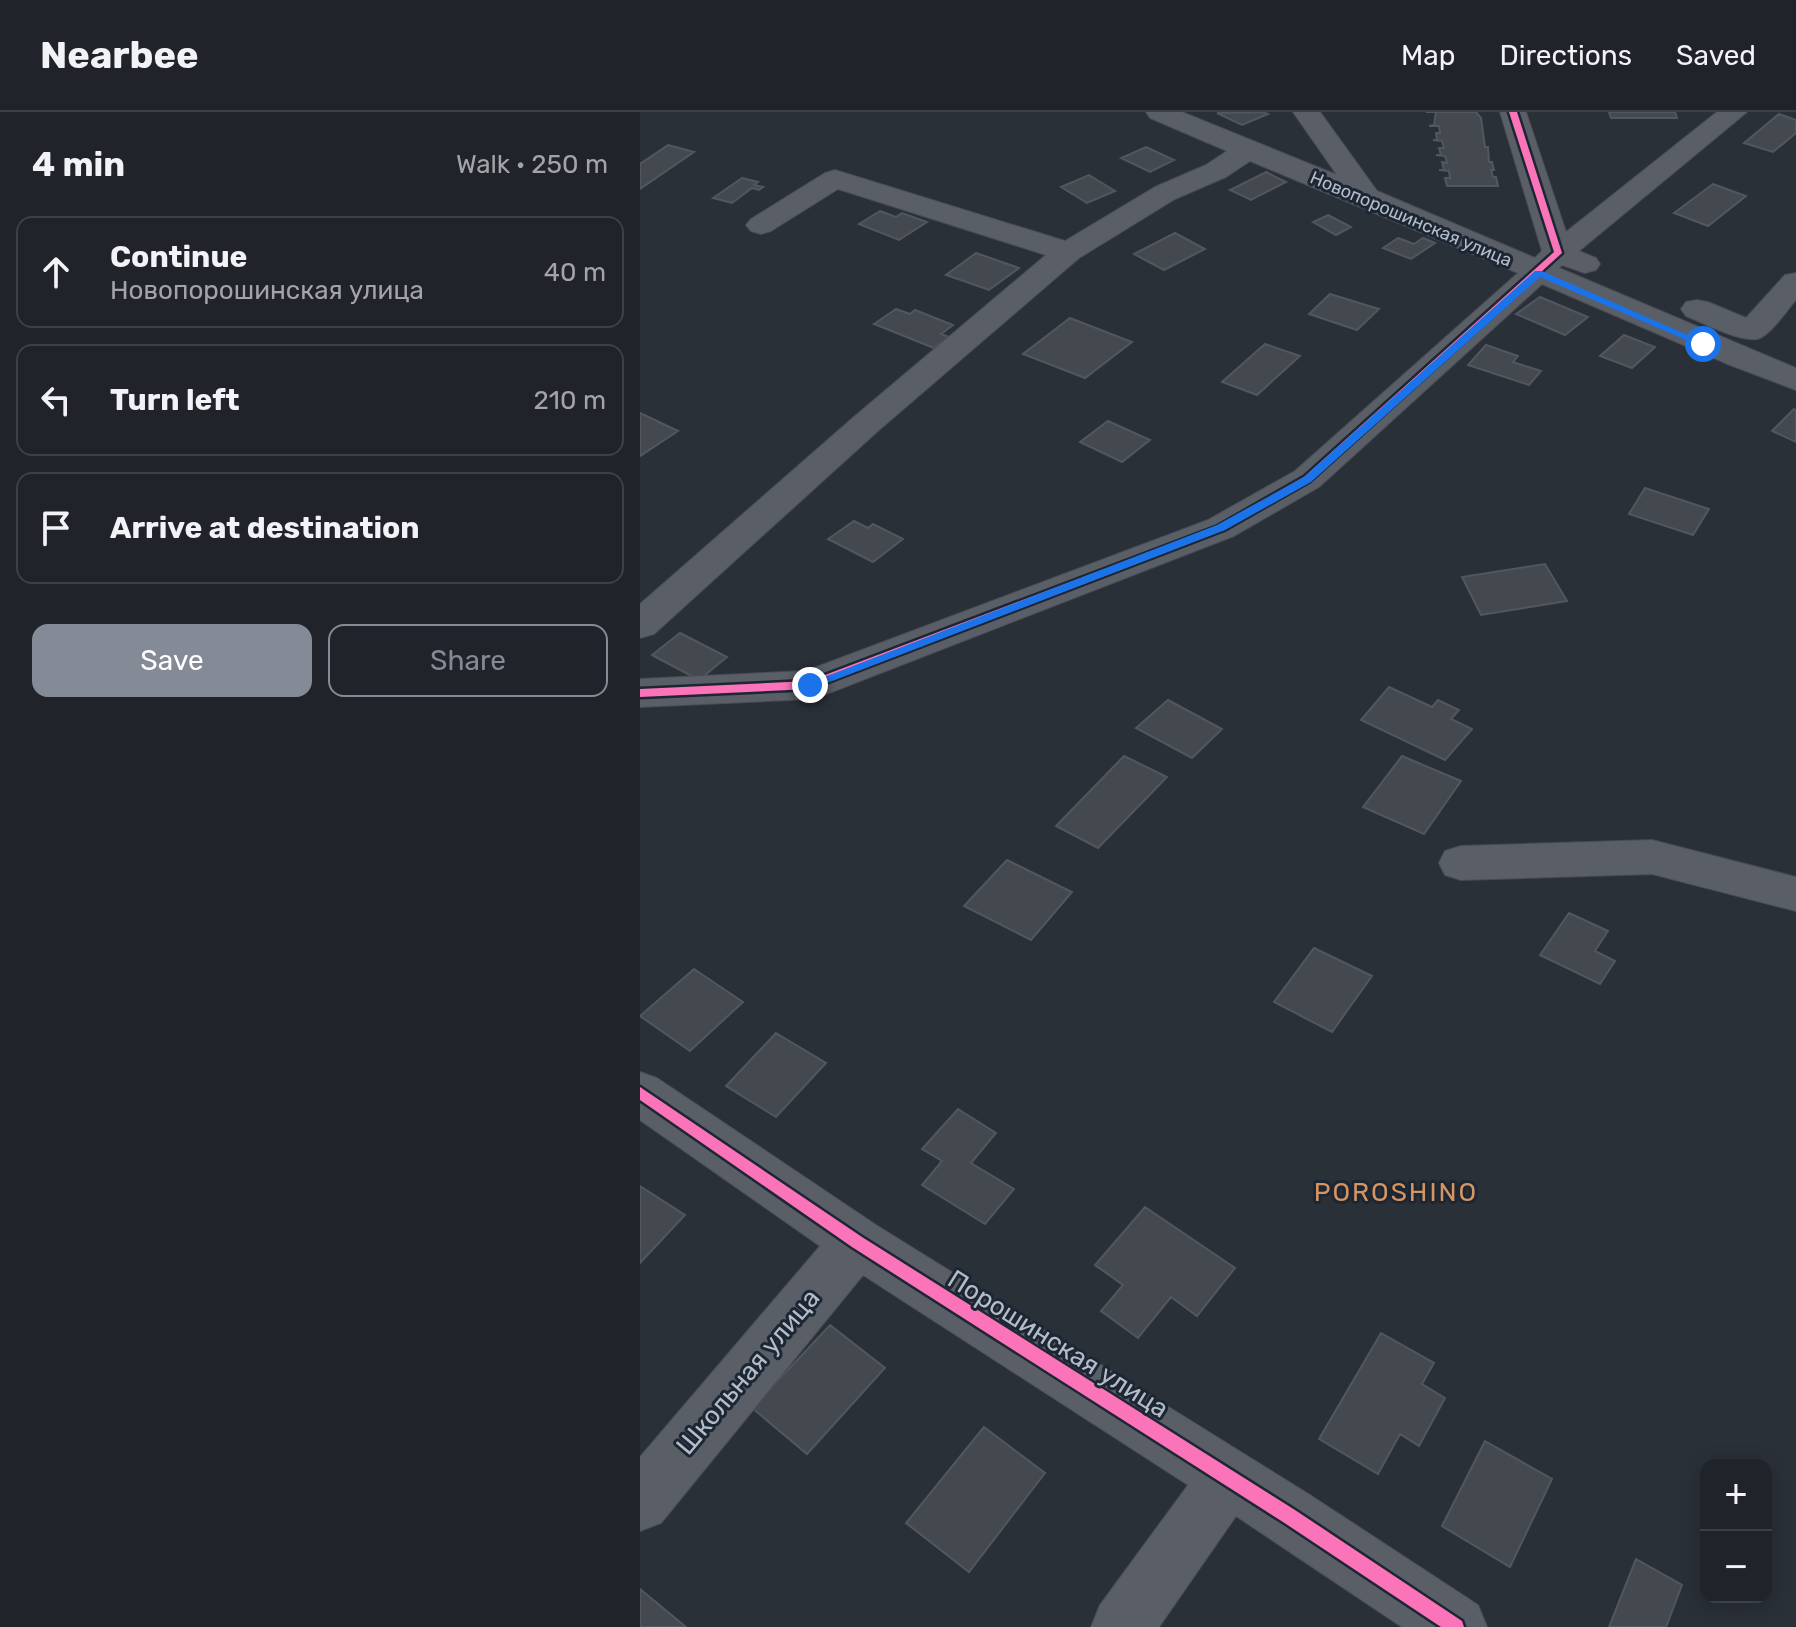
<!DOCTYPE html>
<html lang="en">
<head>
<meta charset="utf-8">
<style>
  body { margin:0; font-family:Rubik,sans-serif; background:#2d3036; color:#f1f3f6 }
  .controls { position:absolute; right:24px; bottom:24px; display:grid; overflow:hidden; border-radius:16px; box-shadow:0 4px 20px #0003 }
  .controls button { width:72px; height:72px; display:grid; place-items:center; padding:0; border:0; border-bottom:2px solid #3d4147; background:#20242a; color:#f1f3f6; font:40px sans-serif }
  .stop { position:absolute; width:24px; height:24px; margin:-18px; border:6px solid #1a73e8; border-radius:50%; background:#fff }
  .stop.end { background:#1a73e8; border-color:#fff; box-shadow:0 2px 8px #0008 }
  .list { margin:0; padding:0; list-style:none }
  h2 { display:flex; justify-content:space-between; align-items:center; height:104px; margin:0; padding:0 32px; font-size:34px }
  h2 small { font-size:26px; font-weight:400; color:#a2a4a8 }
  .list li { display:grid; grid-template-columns:52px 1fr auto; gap:24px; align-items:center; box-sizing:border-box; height:112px; margin:0 16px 16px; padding:0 16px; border:2px solid #3d4147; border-radius:16px }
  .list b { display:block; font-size:30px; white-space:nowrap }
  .list p { margin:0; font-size:26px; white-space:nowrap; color:#a2a4a8 }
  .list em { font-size:26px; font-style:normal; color:#a2a4a8 }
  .actions { display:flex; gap:16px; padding:24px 32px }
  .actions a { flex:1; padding:18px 0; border:2px solid #848b96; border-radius:16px; text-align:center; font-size:28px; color:#848b96 }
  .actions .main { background:#848b96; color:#fff }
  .icon { flex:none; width:44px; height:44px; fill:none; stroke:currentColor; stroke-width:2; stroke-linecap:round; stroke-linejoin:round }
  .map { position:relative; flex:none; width:1156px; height:1515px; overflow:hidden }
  header { display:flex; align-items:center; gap:48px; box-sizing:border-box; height:112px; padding:0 40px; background:#20242a; border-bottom:2px solid #3d4147 }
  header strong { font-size:38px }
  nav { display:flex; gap:44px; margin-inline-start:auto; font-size:28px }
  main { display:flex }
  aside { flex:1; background:#20242a }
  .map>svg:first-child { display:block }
  .building { fill:#444950; stroke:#52575f; stroke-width:2 }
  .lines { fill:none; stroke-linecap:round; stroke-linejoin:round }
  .minor-casing { stroke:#484c53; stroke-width:2 }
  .minor { fill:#5a5e66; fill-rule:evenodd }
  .cycleway-casing { stroke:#1d2633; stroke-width:5 }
  .cycleway { fill:#fb73b8; fill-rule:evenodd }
  .route { fill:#1a73e8 }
  .labels { text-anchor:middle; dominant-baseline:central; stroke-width:6; stroke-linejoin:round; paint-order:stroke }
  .far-street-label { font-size:18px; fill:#b4bcc9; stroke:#1d2633 }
  .quarter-label { font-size:26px; letter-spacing:2px; fill:#d59563; stroke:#1d2633 }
  .near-street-label { font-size:26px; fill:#b4bcc9; stroke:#1d2633 }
</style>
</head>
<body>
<header>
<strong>Nearbee</strong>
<nav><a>Map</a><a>Directions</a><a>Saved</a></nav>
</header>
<main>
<aside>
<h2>4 min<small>Walk · 250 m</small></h2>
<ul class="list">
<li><svg class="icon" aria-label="ahead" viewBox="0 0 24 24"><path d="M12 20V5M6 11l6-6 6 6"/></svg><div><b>Continue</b><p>Новопорошинская улица</p></div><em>40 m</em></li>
<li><svg class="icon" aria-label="left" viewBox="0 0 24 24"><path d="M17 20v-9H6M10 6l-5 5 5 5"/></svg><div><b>Turn left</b></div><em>210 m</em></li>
<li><svg class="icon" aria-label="arrive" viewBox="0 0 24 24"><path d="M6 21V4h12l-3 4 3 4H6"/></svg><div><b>Arrive at destination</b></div></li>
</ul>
<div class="actions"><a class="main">Save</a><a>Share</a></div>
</aside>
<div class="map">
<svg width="1156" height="1515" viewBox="0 0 1156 1515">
  <rect width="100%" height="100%" fill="#2a3038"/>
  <!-- building -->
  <path class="building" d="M623 0 628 2 602 13 577 1Z
    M786 0H836L841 6 845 35H848L849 50H852L854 58H851L853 65H856L858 74H807L805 66H810L809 59 799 58H804L802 50 807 51 805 44 796 43H801L799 36H804L802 29 793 28H797L796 21H800L799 14H789L794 13 796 0Z
    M969 0H1035L1037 6H971Z
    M1139 2 1156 8V21L1133 40 1104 31Z
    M28 33 54 40 0 77V52Z
    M506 35 534 48 510 60 481 46Z
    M626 60 646 70 611 88 590 78Z
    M449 63 475 79 447 91 421 75Z
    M102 66 118 70 114 73 123 75 119 78 112 76 92 91 73 86Z
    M1073 72 1106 84 1068 114 1034 101Z
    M240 99 256 105 262 101 287 110 259 128 219 112Z
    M688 103 711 115 696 123 673 110Z
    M535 121 565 137 524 158 494 142Z
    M758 126 774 132 783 126 795 131 771 147 743 136Z
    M336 141 379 156 349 178 306 163Z
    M690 182 739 197 717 218 669 202Z
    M900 185 948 205 925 223 876 202Z
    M256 197 270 202 275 198 313 213 301 222 309 225 294 236 234 212Z
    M430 206 492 230 445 266 383 242Z
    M984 223 1015 235 992 256 960 244Z
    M625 232 660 244 617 283 582 270Z
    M846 233 878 244 873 250 901 259 889 273 828 253Z
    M1154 297 1156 298V330L1132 319Z
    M0 301 38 319 0 344Z
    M468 309 510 328 482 350 440 330Z
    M1005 376 1069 397 1053 423 989 402Z
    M214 409 228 416 233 412 263 427 233 450 188 427Z
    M905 452 927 489 841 503 822 465Z
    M40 521 87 545 59 568 12 543Z
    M749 575 792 595 798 588 819 598 811 607 832 617 805 648 721 608Z
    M528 588 582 617 552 646 496 616Z
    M484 644 527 665 458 736 416 714Z
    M762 644 821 669 784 722 723 695Z
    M367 748 432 780 391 828 324 794Z
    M929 801 968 819 955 839 975 849 960 872 900 843Z
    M674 836 732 864 692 920 634 890Z
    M54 857 103 890 50 939 0 904Z
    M136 921 186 951 136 1005 86 974Z
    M318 997 356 1021 331 1051 374 1077 345 1112 282 1073 302 1049 282 1037Z
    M0 1074 45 1103 0 1151Z
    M505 1095 595 1156 557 1204 531 1185 498 1226 461 1199 483 1173 455 1153Z
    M190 1213 245 1256 167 1342 112 1296Z
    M741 1221 794 1251 782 1272 805 1286 779 1334 760 1322 738 1362 679 1327Z
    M344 1315 405 1361 329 1460 266 1411Z
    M845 1329 912 1367 870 1455 802 1414Z
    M996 1447 1042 1473 1026 1515H969Z
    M0 1477 46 1515H0Z"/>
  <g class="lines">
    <!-- minor casing -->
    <g class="minor-casing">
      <path id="minor" d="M506 0H542L697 63 653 0H680L737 79 895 146 902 139 860 0H886L926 120 1077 0H1107L939 139 956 146 960 152 956 158 945 161 922 153 919 156 1156 256V278L1090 253 902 172 679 375 594 424 184 583 170 587 0 595V567L166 559 568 408 655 359 878 161 610 49 586 65 535 87 439 146 239 318 14 522 0 526V492L215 304 406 143 198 77 131 119 121 122 111 119 106 113 111 107 185 61 195 58 425 129 515 75 566 53 587 39 510 6Z
        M1156 161V188C1146 199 1133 220 1120 226 1104 233 1062 210 1046 204L1041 197 1046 190 1057 188 1068 190 1106 206 1145 163Z
        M1012 728 1156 765V799L1012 762 821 768 805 763 799 751 805 739 821 734Z
        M0 960 17 966 236 1113 670 1383 838 1493 847 1515H762L596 1404 519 1515H451L460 1493 548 1373 223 1163 21 1411 0 1419V1345L180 1134 0 1008Z"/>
    </g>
    <!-- minor -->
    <use href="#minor" class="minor"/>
    <!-- cycleway casing -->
    <g class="cycleway-casing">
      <path id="cycleway" d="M869 0H877L922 141 670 369 584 418 170 577 0 585V577L169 569 578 414 664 365 914 140Z
        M0 975 222 1125 655 1398 822 1509 824 1515H801L643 1410 212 1135 0 988Z"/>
    </g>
    <!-- cycleway -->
    <use href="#cycleway" class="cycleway"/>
  </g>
  <!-- route -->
  <path class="route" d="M895 159H902L1068 232 1060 234 900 165 671 370 585 418 174 576 164 573 577 413 664 365Z"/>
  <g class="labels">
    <!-- far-street labels -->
    <g class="far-street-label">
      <text transform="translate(771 107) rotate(23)">Новопорошинская улица</text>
    </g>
    <!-- quarter labels -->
    <g class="quarter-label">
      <text x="756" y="1080">POROSHINO</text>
    </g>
    <!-- near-street labels -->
    <g class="near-street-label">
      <text transform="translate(418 1232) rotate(32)">Порошинская улица</text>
      <text transform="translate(108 1260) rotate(-50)">Школьная улица</text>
    </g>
  </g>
</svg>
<div class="controls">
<button>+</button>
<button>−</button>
</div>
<div class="stop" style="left:1063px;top:232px"></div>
<div class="stop end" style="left:170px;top:573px"></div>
</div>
</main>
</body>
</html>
